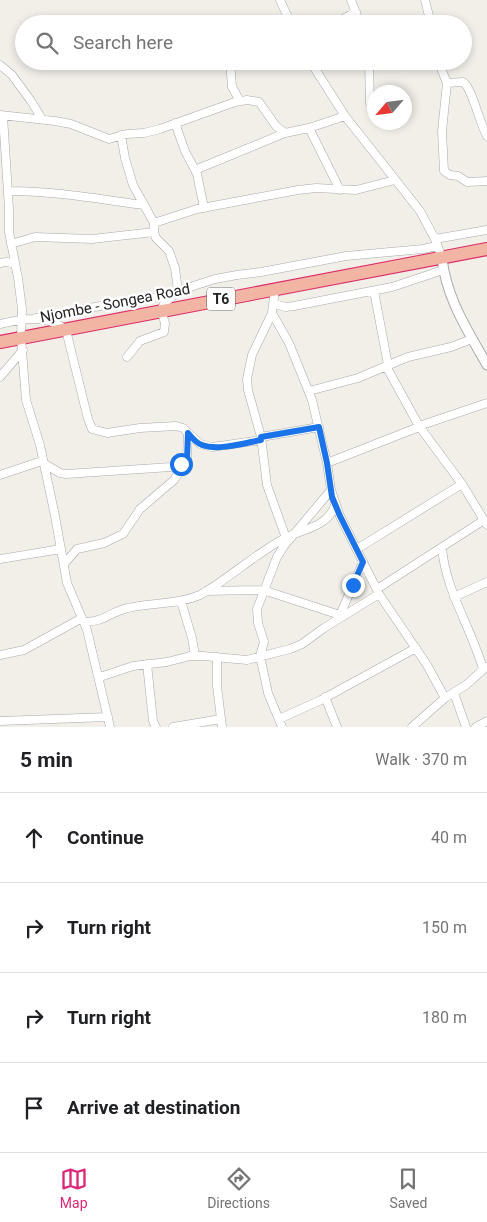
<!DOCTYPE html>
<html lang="en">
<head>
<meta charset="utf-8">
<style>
  body { margin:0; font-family:Roboto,sans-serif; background:#f2f2f2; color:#202124 }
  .compass { position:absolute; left:367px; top:85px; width:45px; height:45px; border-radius:50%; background:#fff; box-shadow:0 2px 8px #0003; rotate:242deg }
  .stop { position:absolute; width:15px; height:15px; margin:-11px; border:4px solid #1a73e8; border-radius:50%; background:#fff }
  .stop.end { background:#1a73e8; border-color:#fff; box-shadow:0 1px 5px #0008 }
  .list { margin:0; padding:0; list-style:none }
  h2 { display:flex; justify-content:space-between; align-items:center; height:65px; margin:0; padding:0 20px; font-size:21px }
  h2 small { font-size:16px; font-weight:400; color:#757577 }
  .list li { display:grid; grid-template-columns:32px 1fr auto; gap:15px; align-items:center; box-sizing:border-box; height:90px; padding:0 20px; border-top:1px solid #e0e0e0 }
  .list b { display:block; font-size:19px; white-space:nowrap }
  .list em { font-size:16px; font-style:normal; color:#757577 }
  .icon { flex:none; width:28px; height:28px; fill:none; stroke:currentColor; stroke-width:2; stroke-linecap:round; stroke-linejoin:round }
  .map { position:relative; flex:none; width:487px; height:727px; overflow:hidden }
  .search { position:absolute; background:#fff; box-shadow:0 2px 8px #0003; left:15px; right:15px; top:15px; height:55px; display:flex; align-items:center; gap:12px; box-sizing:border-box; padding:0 18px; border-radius:28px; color:#757577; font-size:19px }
  .sheet { height:425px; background:#fff }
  nav { display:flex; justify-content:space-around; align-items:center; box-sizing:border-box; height:70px; border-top:1px solid #e0e0e0; background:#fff; font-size:14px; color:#757577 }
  nav a { display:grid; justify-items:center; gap:2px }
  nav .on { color:#db2777 }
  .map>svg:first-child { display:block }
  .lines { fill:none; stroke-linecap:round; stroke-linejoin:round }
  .minor-casing { stroke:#a9a9a9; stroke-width:9 }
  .tertiary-casing { stroke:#a9a9a9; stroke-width:11 }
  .trunk-casing { stroke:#dc2a67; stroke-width:14 }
  .minor { stroke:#fff; stroke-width:8 }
  .tertiary { stroke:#fff; stroke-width:9 }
  .trunk { stroke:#f2b4a3; stroke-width:12 }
  .route { stroke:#1a73e8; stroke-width:6 }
  .labels { text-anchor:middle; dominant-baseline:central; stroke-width:5; stroke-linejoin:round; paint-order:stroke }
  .shield { fill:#fff; stroke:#646464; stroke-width:1 }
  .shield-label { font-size:14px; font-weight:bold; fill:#222 }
  .street-label { font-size:15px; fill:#222; stroke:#fff }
</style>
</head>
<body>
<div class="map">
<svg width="487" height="727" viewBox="0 0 487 727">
  <rect width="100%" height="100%" fill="#f2efe9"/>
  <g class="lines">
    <!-- minor casing -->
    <g class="minor-casing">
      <path id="minor" d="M280 0 291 24
        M351 0 360 24
        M425 0 431 24
        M333 24 356 12
        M230 61 232 87 240 101
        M310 61 345 116 420 211 435 239 442 258
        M369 61 370 103
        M438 61 447 83 442 131 444 171 450 175 458 176 467 182 487 181
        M0 65 12 75 31 101 42 119
        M447 83 463 82C472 87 480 125 487 136
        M0 115 55 121 71 124 109 139 127 134 144 133 160 129 235 102 247 100 259 102 276 126 285 133 309 128 345 116
        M3 116 9 209V232L18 278 22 309 21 338 26 400 40 445 55 516 67 583 87 630 110 727
        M175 123 185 151 197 174 204 208
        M309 128 340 190
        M121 135 125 158 133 185 154 223V232L156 238 169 251 175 268 178 291 164 304 161 310 165 323 164 332 140 341 127 357
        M195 170 285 133
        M8 191C54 191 98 199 144 205
        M154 223 197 209 298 190 316 188 356 190 395 180
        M435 239 487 230
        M11 244 35 237 92 239 154 232
        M0 263 7 262 15 264
        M275 289 272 313 252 355 247 379 248 390 261 437 267 485 286 538
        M178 291 215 279 237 275 261 272 346 256 423 249 437 246
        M374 291 388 365
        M274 304 286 307 294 306 392 287 443 270
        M272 313 289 343 312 400 327 463 331 490 340 516 379 594 427 665 445 698
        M36 318 127 301 175 295
        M0 324C21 319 48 314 66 330L88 419 92 429 107 433 140 428 176 426 183 428 200 444 212 447 261 440
        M386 366 419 426 462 484 487 525
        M0 377 23 350
        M309 391 358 378 408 357 451 347 472 339
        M419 426 487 403
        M261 437 319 427
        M43 463 60 473 66 474 171 467 184 463 187 459 188 433
        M327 463 419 427
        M0 475 42 461
        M442 548C446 592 471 627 483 669
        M357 549 462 484
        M0 559 61 549
        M64 564 77 549 104 543 123 534 140 509 174 480 187 460
        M377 589 484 520
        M206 591 263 590 343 616
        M454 597 487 582
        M181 601 192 638 195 656
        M340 615 363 562
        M84 622C104 622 110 612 128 608 152 602 177 605 200 595 230 578 255 554 285 538 303 529 328 527 335 505
        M0 655 24 650 82 618
        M217 657V686L222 727
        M147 664 153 721 156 727
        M100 677 133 666 167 662 190 656H203L247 660 290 649 302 644 324 628 379 594
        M454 693 466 727
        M325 697 337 727
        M279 719 321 700 416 648
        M0 721 108 717
        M173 727 221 719
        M282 727 268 693 260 656 264 642 258 623 257 609 277 557 284 546 331 490
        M412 727 445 698 466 685 486 667
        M476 727 487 721"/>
    </g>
    <!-- tertiary casing -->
    <g class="tertiary-casing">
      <path id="tertiary" d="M442 258C446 298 468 331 487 365"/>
    </g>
    <!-- trunk casing -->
    <g class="trunk-casing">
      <path id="trunk" d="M0 342 487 249"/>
    </g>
    <!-- minor -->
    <use href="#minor" class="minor"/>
    <!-- tertiary -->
    <use href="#tertiary" class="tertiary"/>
    <!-- trunk -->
    <use href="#trunk" class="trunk"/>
  </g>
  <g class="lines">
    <!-- route -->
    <path class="route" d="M181 464 187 459 188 433C192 438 196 443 202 445 218 451 245 443 261 440V437L319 427 327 463 332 497 340 516 363 562 353 585"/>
  </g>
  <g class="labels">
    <!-- shield labels -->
    <rect class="shield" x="207" y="287.5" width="28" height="23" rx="4"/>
    <g class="shield-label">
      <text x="221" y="299">T6</text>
    </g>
    <!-- street labels -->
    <g class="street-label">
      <text transform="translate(115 303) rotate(-11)">Njombe - Songea Road</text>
    </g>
  </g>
</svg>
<svg class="compass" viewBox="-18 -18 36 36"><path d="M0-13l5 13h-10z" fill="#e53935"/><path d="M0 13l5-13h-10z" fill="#757577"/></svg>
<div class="stop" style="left:181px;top:464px"></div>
<div class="stop end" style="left:353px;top:585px"></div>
<div class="search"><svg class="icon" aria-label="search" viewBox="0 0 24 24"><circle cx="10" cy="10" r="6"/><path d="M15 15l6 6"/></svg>Search here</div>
</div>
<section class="sheet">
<h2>5 min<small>Walk · 370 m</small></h2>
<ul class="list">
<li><svg class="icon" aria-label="ahead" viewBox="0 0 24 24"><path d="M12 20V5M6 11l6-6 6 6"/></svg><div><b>Continue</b></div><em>40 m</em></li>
<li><svg class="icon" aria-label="right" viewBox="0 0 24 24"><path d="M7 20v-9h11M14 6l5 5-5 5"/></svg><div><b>Turn right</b></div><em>150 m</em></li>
<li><svg class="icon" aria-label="right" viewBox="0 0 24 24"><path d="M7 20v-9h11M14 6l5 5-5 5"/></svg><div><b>Turn right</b></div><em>180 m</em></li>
<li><svg class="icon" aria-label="arrive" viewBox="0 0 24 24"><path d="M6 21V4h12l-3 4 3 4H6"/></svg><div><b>Arrive at destination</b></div></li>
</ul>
</section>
<nav>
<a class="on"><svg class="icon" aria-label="map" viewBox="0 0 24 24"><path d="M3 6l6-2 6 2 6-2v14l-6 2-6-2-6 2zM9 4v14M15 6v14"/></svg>Map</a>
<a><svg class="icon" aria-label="directions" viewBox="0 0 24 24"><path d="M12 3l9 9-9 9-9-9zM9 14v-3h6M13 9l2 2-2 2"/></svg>Directions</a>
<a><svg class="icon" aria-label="saved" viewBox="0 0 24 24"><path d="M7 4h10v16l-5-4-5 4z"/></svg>Saved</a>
</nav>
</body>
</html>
